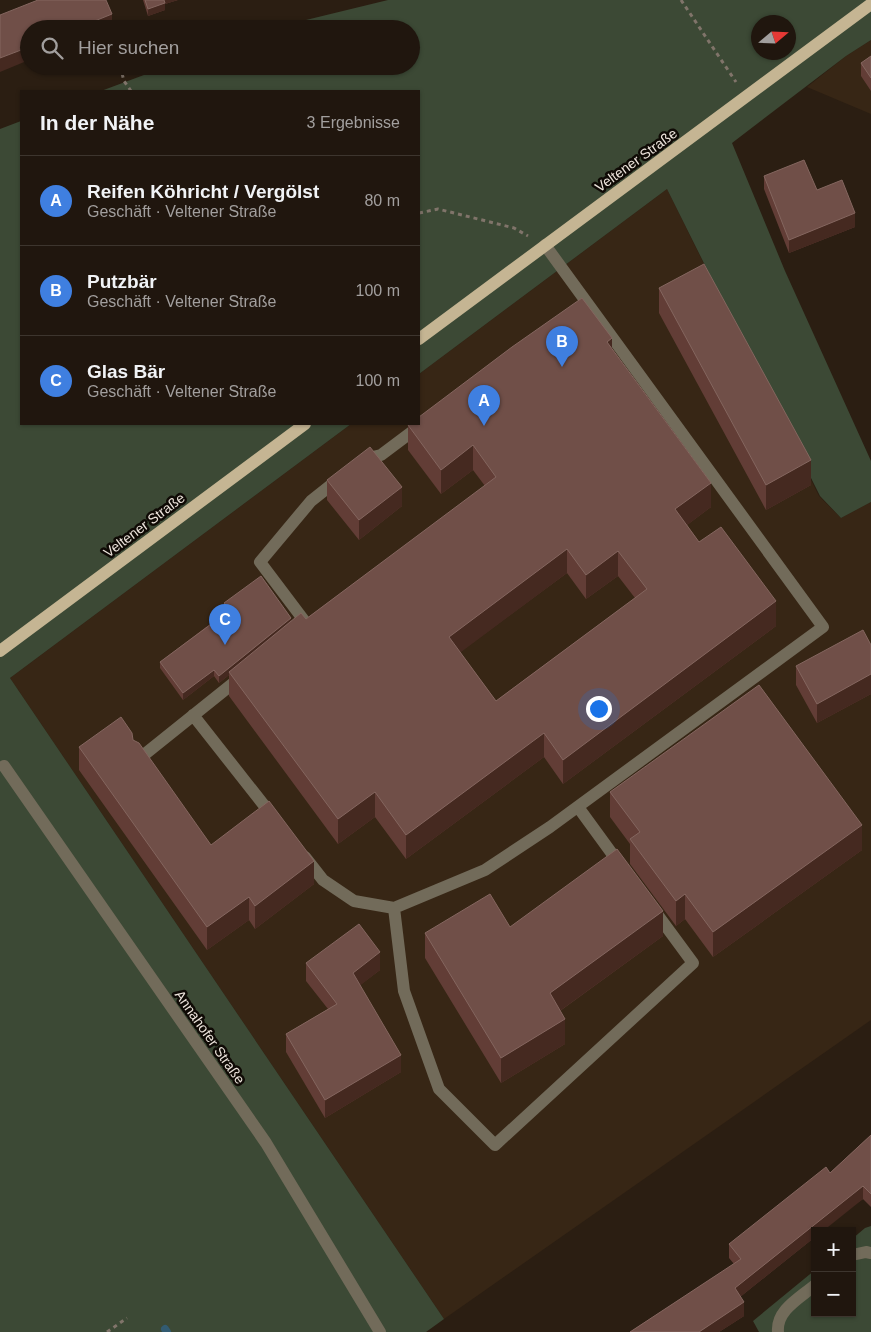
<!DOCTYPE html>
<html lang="de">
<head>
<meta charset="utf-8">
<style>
  body { margin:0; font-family:Arial,sans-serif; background:#281f17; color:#f1f3f6 }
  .controls { position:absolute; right:15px; bottom:15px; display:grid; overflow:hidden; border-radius:0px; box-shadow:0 1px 4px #0004 }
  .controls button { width:45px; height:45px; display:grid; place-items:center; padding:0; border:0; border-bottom:1px solid #3d352e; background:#20160e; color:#f1f3f6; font:25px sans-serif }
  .compass { position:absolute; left:751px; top:15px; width:45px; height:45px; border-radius:50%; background:#20160e; box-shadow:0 1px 4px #0004; rotate:71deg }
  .you { position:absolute; left:598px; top:708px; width:18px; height:18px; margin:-12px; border:4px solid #fff; border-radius:50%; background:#1a73e8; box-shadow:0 0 0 8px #1a73e833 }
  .badge { display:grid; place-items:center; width:32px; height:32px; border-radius:50%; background:#b45309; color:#fff; font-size:16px; font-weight:700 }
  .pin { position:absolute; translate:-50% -41px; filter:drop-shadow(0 1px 2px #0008) }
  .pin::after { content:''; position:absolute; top:26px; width:18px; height:15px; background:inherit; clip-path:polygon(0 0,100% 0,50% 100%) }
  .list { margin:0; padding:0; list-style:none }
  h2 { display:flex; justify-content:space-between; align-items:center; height:65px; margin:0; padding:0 20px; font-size:21px }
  h2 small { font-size:16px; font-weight:400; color:#a29f9e }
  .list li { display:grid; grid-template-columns:32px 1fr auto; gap:15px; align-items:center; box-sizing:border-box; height:90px; padding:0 20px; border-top:1px solid #3d352e }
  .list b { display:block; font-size:19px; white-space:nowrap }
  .list p { margin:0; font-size:16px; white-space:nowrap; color:#a29f9e }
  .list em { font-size:16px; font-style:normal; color:#a29f9e }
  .icon { flex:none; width:28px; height:28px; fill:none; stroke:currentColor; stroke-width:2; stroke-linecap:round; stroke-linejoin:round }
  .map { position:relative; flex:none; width:871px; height:1332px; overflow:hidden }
  .search { position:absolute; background:#20160e; box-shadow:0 1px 4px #0004; left:20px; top:20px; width:400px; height:55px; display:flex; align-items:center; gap:12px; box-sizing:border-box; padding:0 18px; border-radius:28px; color:#a29f9e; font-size:19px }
  .panel { position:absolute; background:#20160e; box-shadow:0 1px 4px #0004; left:20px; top:90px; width:400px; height:335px; border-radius:0px }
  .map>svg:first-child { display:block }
  .built { fill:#372615 }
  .green { fill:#3c4935; fill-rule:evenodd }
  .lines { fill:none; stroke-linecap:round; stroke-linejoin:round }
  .stream { stroke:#325b71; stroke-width:8 }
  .path { stroke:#80746a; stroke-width:3; stroke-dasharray:4 4; stroke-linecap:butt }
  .minor { stroke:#726b5a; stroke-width:12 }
  .major { stroke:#c5b593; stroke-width:12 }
  .wall { fill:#623d36; fill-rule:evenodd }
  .shaded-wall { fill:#452920 }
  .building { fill:#704f48; stroke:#84665f; fill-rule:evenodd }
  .labels { text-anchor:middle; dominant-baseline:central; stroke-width:5; stroke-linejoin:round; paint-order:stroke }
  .street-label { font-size:14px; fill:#ede4dc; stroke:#0f0a05 }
</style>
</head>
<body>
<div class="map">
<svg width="871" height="1332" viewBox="0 0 871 1332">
  <rect width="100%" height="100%" fill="#2b1e12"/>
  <!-- built -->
  <path class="built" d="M871 40V114L807 87 846 56Z
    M667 189 819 496 841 518 871 502V1020L444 1319 10 678 351 424H419V374Z"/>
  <!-- green -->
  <path class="green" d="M388 0H871V40L846 56 732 143 785 271 871 461V502L841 518 820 496 667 189 419 374V91H101L168 66H411V29H269ZM758 22H788V52H758Z
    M21 121V424H351L10 678 444 1319 426 1332H0V129Z
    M871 1226V1332H759L753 1321 815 1270V1313H852V1239L865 1228Z"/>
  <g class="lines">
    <!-- stream -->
    <path class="stream" d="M165 1329 167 1332"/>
    <!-- path -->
    <path class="path" d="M681 0 736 82
      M120 66 124 81 131 91
      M419 213 438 209 514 228 528 236
      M107 1332 127 1318"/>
    <!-- minor -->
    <path class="minor" d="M362 461 365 459 381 455 421 425
      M303 626 306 623 260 562 311 501 340 478
      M193 715 274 818
      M140 758 241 677
      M4 766 266 1143 380 1332
      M578 807 621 866
      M305 857 323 880 354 901 394 908 485 870 550 827 823 627 545 245
      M394 908 404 991 439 1089 495 1145 693 963 654 910
      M852 1255 866 1252 871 1253
      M778 1332C776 1310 800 1298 815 1285"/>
    <!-- major -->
    <path class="major" d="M419 339 871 4
      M0 651 305 424"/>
  </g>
  <!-- wall -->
  <path class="wall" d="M143 0H178L165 4V10L148 16Z
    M871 56V91L861 76V63Z
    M764 176 817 190 855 227 789 253 764 189Z
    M659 288 811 485 766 510 659 313Z
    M612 349 711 507 687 525 699 542 776 626 563 784 544 757 406 859 375 817 338 844 229 696V675L219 683 214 676 183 700 160 668V662L226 612 224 610V603L291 621 306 619 485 486 473 470 441 494 408 450V425ZM567 573 586 599 618 576 635 598 496 701 460 652Z
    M327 480 402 506 359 540 327 500Z
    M871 645V694L817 723 796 685V666Z
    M133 740 211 845 314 884 255 929 249 920 207 950 79 770V747Z
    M610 792 862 850 713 957 685 919 676 926 630 864V844L610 817Z
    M510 927 663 936 560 1011 565 1044 501 1083 425 958V933Z
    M306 963 380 970 360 985 401 1072 325 1118 286 1052V1034L328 1009 306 981Z
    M871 1135V1207L863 1199 815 1231V1237L740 1297 744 1316 719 1332H630L734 1264 729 1258V1244L830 1173Z"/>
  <!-- shaded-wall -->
  <path class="shaded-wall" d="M163 0H178L165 4V10L148 16V9Z
    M112 14V27L108 29H75Z
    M29 47V60L0 72V58Z
    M855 213V227L789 253V240Z
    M612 338V363L607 342Z
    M473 445V470L441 494V470Z
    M811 460V485L766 510V485Z
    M711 483V507L675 534V509Z
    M402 487V506L359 540V520Z
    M567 549V573L449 661V637Z
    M618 551V576L586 599V575Z
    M776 601V626L563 784V760Z
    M291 618V624L229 672V675L219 683V676Z
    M214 670V676L183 700V693Z
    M871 674V694L817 723V704Z
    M544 733V757L406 859V835Z
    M375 792V817L338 844V819Z
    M862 825V850L713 957V932Z
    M314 861V884L255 929V906Z
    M685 894V919L676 926V901Z
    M249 897V920L207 950V927Z
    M663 911V936L550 1018V993Z
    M380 952V970L353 991V973Z
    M565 1019V1044L501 1083V1058Z
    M401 1055V1072L325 1118V1100Z
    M863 1186V1199L823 1231H815V1237L735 1301V1288Z
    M744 1302V1316L719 1332H699Z"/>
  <!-- building -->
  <path class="building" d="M38 0H106L112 14 75 29H29V47L0 58V15Z
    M145 0H164L165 3 148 9Z
    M871 56V78L861 63Z
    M804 160 817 190 842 180 855 213 789 240 764 176Z
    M704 264 811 460 766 485 659 288Z
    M582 298 612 338 607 342 711 483 675 509 699 542 721 527 776 601 563 760 544 733 406 835 375 792 338 819 229 672 301 613 306 619 496 477 473 445 441 470 408 425 409 424H419V417L512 347ZM567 549 586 575 618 551 647 589 496 701 449 637Z
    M370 447 402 487 359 520 327 480Z
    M261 576 291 618 219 676 214 670 183 693 160 662 230 610 224 603Z
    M863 630 871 645V674L817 704 796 666Z
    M759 685 862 825 713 932 685 894 676 901 630 839 640 832 610 792Z
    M121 717 132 733 133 740 139 743 211 845 269 801 314 861 255 906 249 897 207 927 79 747Z
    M617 849 663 911 550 993 565 1019 501 1058 425 933 490 894 510 927Z
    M359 924 380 952 353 973 401 1055 325 1100 286 1034 337 1004 306 963Z
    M871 1135V1194L863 1186 735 1288 744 1302 699 1332H630L741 1259 729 1244 826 1167 830 1173Z"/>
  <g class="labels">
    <!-- street labels -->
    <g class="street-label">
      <text transform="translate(636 160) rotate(-36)">Veltener Straße</text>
      <text transform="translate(144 525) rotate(-37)">Veltener Straße</text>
      <text transform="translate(210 1037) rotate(55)">Annahofer Straße</text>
    </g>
  </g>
</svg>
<div class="controls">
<button>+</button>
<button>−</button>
</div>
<svg class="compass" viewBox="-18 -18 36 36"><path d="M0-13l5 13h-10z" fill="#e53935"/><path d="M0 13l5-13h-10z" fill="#a29f9e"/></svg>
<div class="you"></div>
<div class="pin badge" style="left:484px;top:426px;background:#3f7fe0">A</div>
<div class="pin badge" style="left:562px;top:367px;background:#3f7fe0">B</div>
<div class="pin badge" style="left:225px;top:645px;background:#3f7fe0">C</div>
<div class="search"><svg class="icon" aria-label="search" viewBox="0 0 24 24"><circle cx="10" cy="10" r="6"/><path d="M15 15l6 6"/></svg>Hier suchen</div>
<section class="panel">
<h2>In der Nähe<small>3 Ergebnisse</small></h2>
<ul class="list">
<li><span class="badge" style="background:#3f7fe0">A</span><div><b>Reifen Köhricht / Vergölst</b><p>Geschäft · Veltener Straße</p></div><em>80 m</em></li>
<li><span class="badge" style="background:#3f7fe0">B</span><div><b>Putzbär</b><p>Geschäft · Veltener Straße</p></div><em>100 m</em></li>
<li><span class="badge" style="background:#3f7fe0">C</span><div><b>Glas Bär</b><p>Geschäft · Veltener Straße</p></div><em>100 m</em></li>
</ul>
</section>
</div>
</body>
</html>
